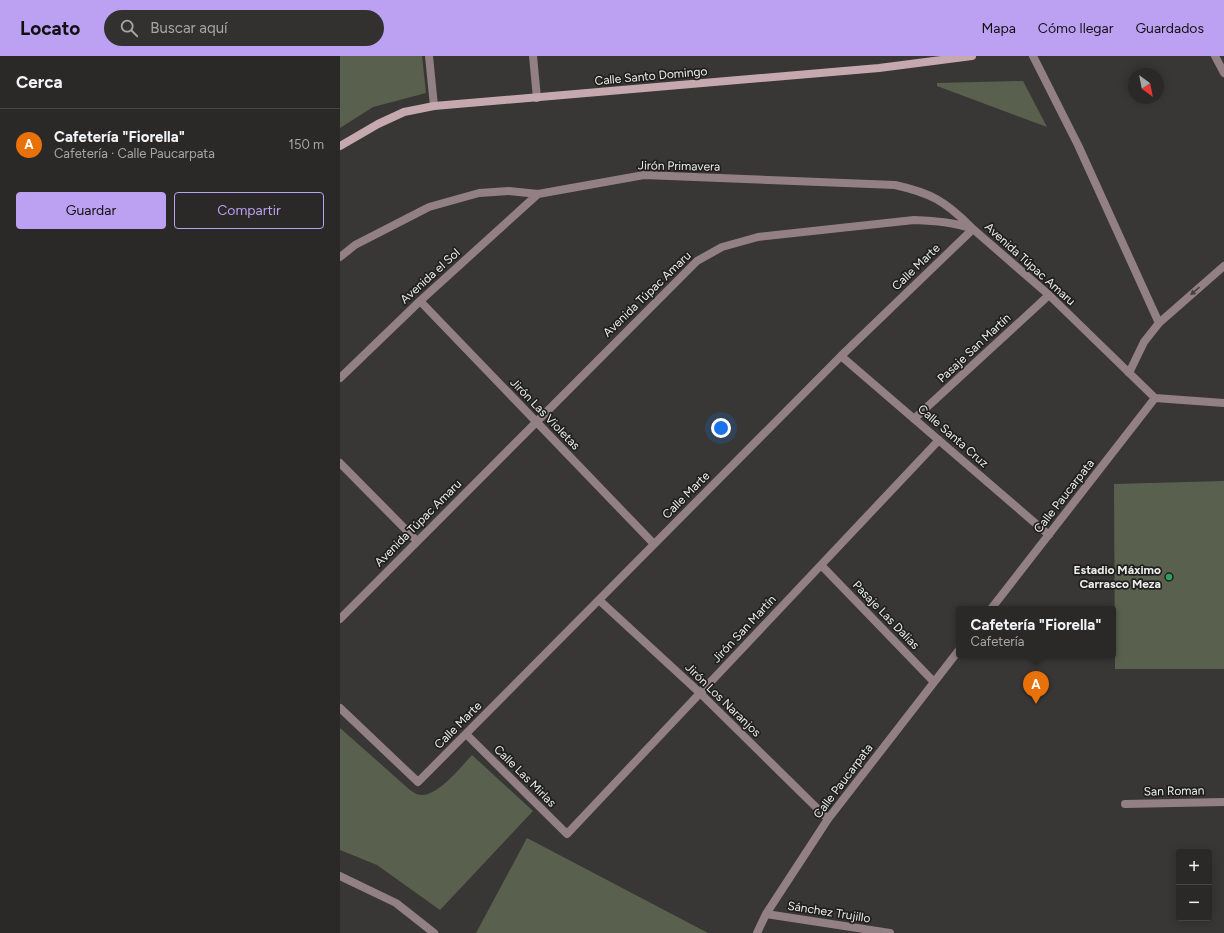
<!DOCTYPE html>
<html lang="es">
<head>
<meta charset="utf-8">
<style>
  body { margin:0; font-family:Figtree,sans-serif; background:#323130; color:#f1f3f6 }
  .controls { position:absolute; right:12px; bottom:12px; display:grid; overflow:hidden; border-radius:4px; box-shadow:0 2px 10px #0003 }
  .controls button { width:36px; height:36px; display:grid; place-items:center; padding:0; border:0; border-bottom:1px solid #464545; background:#2a2928; color:#f1f3f6; font:20px sans-serif }
  .compass { position:absolute; left:788px; top:12px; width:36px; height:36px; border-radius:50%; background:#2a2928; box-shadow:0 2px 10px #0003; rotate:148deg }
  .you { position:absolute; left:381px; top:372px; width:14px; height:14px; margin:-10px; border:3px solid #fff; border-radius:50%; background:#1a73e8; box-shadow:0 0 0 6px #1a73e833 }
  .badge { display:grid; place-items:center; width:26px; height:26px; border-radius:50%; background:#bca0f2; color:#fff; font-size:13px; font-weight:700 }
  .pin { position:absolute; translate:-50% -33px; filter:drop-shadow(0 1px 2px #0008) }
  .pin::after { content:''; position:absolute; top:21px; width:14px; height:12px; background:inherit; clip-path:polygon(0 0,100% 0,50% 100%) }
  .popup { position:absolute; left:616px; top:550px; width:160px; height:52px; box-sizing:border-box; display:grid; place-content:center; border-radius:4px; background:#2a2928; filter:drop-shadow(0 1px 3px #0005); font-size:13px; white-space:nowrap; color:#a5a6a8 }
  .popup b { font-size:15px; color:#f1f3f6 }
  .popup::after { content:''; position:absolute; left:50%; top:100%; margin-left:-8px; border:8px solid transparent; border-top-color:#2a2928 }
  .list { margin:0; padding:0; list-style:none }
  h2 { display:flex; justify-content:space-between; align-items:center; height:52px; margin:0; padding:0 16px; font-size:17px }
  h2 small { font-size:13px; font-weight:400; color:#a5a6a8 }
  .list li { display:grid; grid-template-columns:26px 1fr auto; gap:12px; align-items:center; box-sizing:border-box; height:72px; padding:0 16px; border-top:1px solid #464545 }
  .list b { display:block; font-size:15px; white-space:nowrap }
  .list p { margin:0; font-size:13px; white-space:nowrap; color:#a5a6a8 }
  .list em { font-size:13px; font-style:normal; color:#a5a6a8 }
  .actions { display:flex; gap:8px; padding:12px 16px }
  .actions a { flex:1; padding:9px 0; border:1px solid #bca0f2; border-radius:4px; text-align:center; font-size:14px; color:#bca0f2 }
  .actions .main { background:#bca0f2; color:#111 }
  .icon { flex:none; width:22px; height:22px; fill:none; stroke:currentColor; stroke-width:2; stroke-linecap:round; stroke-linejoin:round }
  .map { position:relative; flex:none; width:884px; height:877px; overflow:hidden }
  header { display:flex; align-items:center; gap:24px; box-sizing:border-box; height:56px; padding:0 20px; background:#bca0f2; color:#111 }
  header strong { font-size:19px }
  nav { display:flex; gap:22px; margin-inline-start:auto; font-size:14px }
  .search { width:280px; height:36px; background:#323130; display:flex; align-items:center; gap:10px; box-sizing:border-box; padding:0 14px; border-radius:22px; color:#a5a6a8; font-size:15px }
  main { display:flex }
  aside { flex:1; background:#2a2928 }
  .map>svg:first-child { display:block }
  .green { fill:#59614e }
  .lines { fill:none; stroke-linecap:round; stroke-linejoin:round }
  .street { stroke:#928084; stroke-width:8 }
  .secondary { stroke:#c6a8af; stroke-width:8 }
  .oneway { fill:#474141 }
  .leisure-dot { fill:#2e9e5b; stroke:#1f1f1d; stroke-width:1.5 }
  .labels { text-anchor:middle; dominant-baseline:central; stroke-width:3.5; stroke-linejoin:round; paint-order:stroke }
  .street-label { font-size:12px; fill:#ededeb; stroke:#1f1f1d }
  .poi-label { font-size:12px; font-weight:bold; fill:#ededeb; stroke:#1f1f1d; text-anchor:end }
</style>
</head>
<body>
<header>
<strong>Locato</strong>
<div class="search"><svg class="icon" aria-label="search" viewBox="0 0 24 24"><circle cx="10" cy="10" r="6"/><path d="M15 15l6 6"/></svg>Buscar aquí</div>
<nav><a>Mapa</a><a>Cómo llegar</a><a>Guardados</a></nav>
</header>
<main>
<aside>
<h2>Cerca<small></small></h2>
<ul class="list">
<li><span class="badge" style="background:#e8710a">A</span><div><b>Cafetería &quot;Fiorella&quot;</b><p>Cafetería · Calle Paucarpata</p></div><em>150 m</em></li>
</ul>
<div class="actions"><a class="main">Guardar</a><a>Compartir</a></div>
</aside>
<div class="map">
<svg width="884" height="877" viewBox="0 0 884 877">
  <rect width="100%" height="100%" fill="#383735"/>
  <!-- green -->
  <path class="green" d="M0 0H82L86 37 33 51 0 72Z
    M683 25 707 71 597 30V27Z
    M884 425V613H775L774 428Z
    M0 672 70 734C73 736 77 739 81 739 98 740 121 711 132 699L193 755 100 854 37 809 0 794Z
    M187 782 368 877H136Z"/>
  <g class="lines">
    <!-- street -->
    <path class="street" d="M89 0 94 50
      M193 0 197 42
      M693 0 738 89 819 267
      M875 0 884 17
      M0 201 15 189 89 151 139 137 169 135 198 138 304 119 555 129C591 137 605 145 631 171
      M80 245 314 488
      M501 300 709 479
      M789 317 804 286 819 267 884 210
      M0 322 80 245 198 138
      M815 342 884 347
      M574 363 709 239
      M0 407 77 485
      M481 509 594 626
      M259 544 360 637 488 763
      M651 553 815 342
      M0 563 357 205 382 191 418 181 574 164C595 165 614 166 633 173L709 239 815 342
      M0 652 78 726 501 300 633 173
      M126 678 227 778 599 384
      M785 748 884 746
      M0 820 56 847 94 877
      M426 858 550 877
      M417 877 426 858 488 763 619 594"/>
    <!-- secondary -->
    <path class="secondary" d="M0 90 38 68 64 56 94 50 539 12 632 0"/>
  </g>
  <!-- one-way arrows -->
  <defs><path id="oneway-solid" d="M-6-.8H1V-3.2L6.5 0L1 3.2V.8H-6Z"/></defs>
  <use class="oneway" href="#oneway-solid" transform="translate(855 235) rotate(139)"/>
  <!-- markers -->
  <circle class="leisure-dot" cx="829" cy="521" r="4"/>
  <g class="labels">
    <!-- street labels -->
    <g class="street-label">
      <text transform="translate(311 20) rotate(-5)">Calle Santo Domingo</text>
      <text transform="translate(339 110) rotate(1)">Jirón Primavera</text>
      <text transform="translate(690 208) rotate(42)">Avenida Túpac Amaru</text>
      <text transform="translate(576 211) rotate(-44)">Calle Marte</text>
      <text transform="translate(90 220) rotate(-42)">Avenida el Sol</text>
      <text transform="translate(307 238) rotate(-44)">Avenida Túpac Amaru</text>
      <text transform="translate(634 292) rotate(-43)">Pasaje San Martín</text>
      <text transform="translate(205 358) rotate(46)">Jirón Las Violetas</text>
      <text transform="translate(613 380) rotate(41)">Calle Santa Cruz</text>
      <text transform="translate(346 439) rotate(-45)">Calle Marte</text>
      <text transform="translate(724 440) rotate(-52)">Calle Paucarpata</text>
      <text transform="translate(78 467) rotate(-45)">Avenida Túpac Amaru</text>
      <text transform="translate(546 559) rotate(46)">Pasaje Las Dalias</text>
      <text transform="translate(404 573) rotate(-47)">Jirón San Martín</text>
      <text transform="translate(383 644) rotate(44)">Jirón Los Naranjos</text>
      <text transform="translate(118 669) rotate(-45)">Calle Marte</text>
      <text transform="translate(185 720) rotate(45)">Calle Las Mirlas</text>
      <text transform="translate(503 725) rotate(-53)">Calle Paucarpata</text>
      <text transform="translate(834 735) rotate(-1)">San Roman</text>
      <text transform="translate(489 856) rotate(9)">Sánchez Trujillo</text>
    </g>
    <!-- poi labels -->
    <g class="poi-label">
      <text x="821" y="514">Estadio Máximo<tspan x="821" dy="14">Carrasco Meza</tspan></text>
    </g>
  </g>
</svg>
<div class="controls">
<button>+</button>
<button>−</button>
</div>
<svg class="compass" viewBox="-18 -18 36 36"><path d="M0-13l5 13h-10z" fill="#e53935"/><path d="M0 13l5-13h-10z" fill="#a5a6a8"/></svg>
<div class="you"></div>
<div class="pin badge" style="left:696px;top:648px;background:#e8710a">A</div>
<div class="popup"><b>Cafetería &quot;Fiorella&quot;</b>Cafetería</div>
</div>
</main>
</body>
</html>
